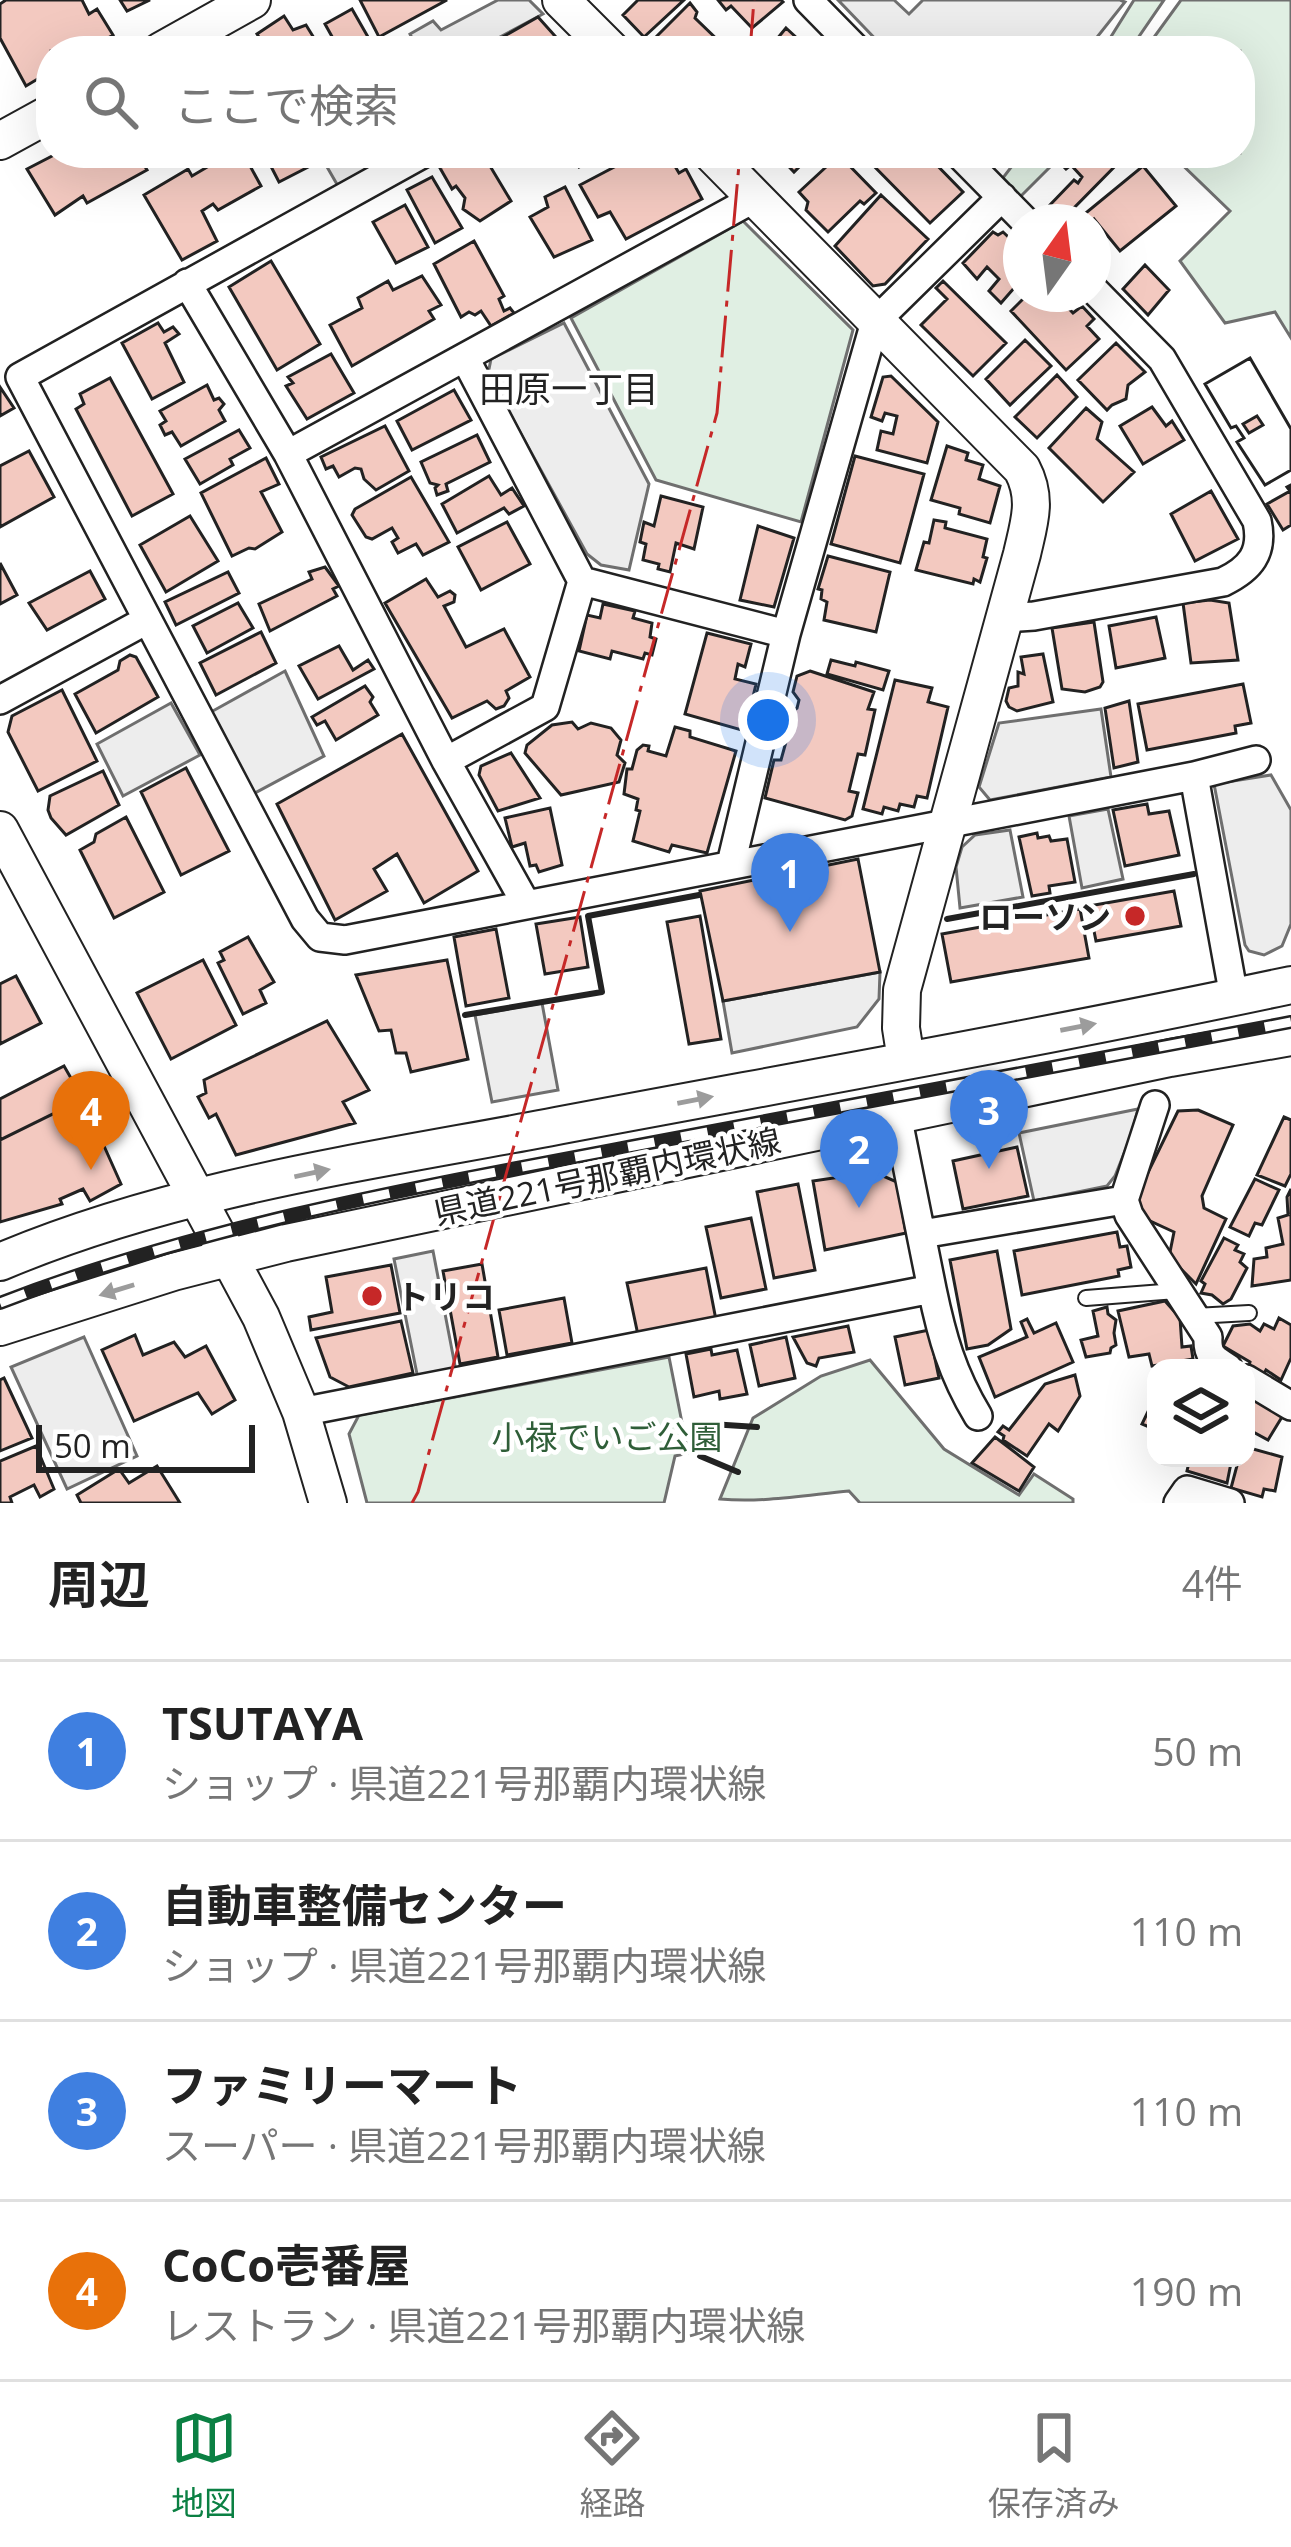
<!DOCTYPE html>
<html lang="ja">
<head>
<meta charset="utf-8">
<style>
  body { margin:0; font-family:"Open Sans","Noto Sans JP",sans-serif; background:#f2f2f2; color:#222 }
  .controls { position:absolute; right:36px; bottom:36px; display:grid; overflow:hidden; border-radius:24px; box-shadow:0 12px 48px #0002 }
  .controls button { width:108px; height:108px; display:grid; place-items:center; padding:0; border:0; border-bottom:3px solid #e0e0e0; background:#fff; color:#222; font:60px sans-serif }
  .compass { position:absolute; left:1003px; top:204px; width:108px; height:108px; border-radius:50%; background:#fff; box-shadow:0 12px 48px #0002; rotate:14deg }
  .scale { position:absolute; left:36px; bottom:30px; width:219px; box-sizing:border-box; padding-left:12px; border:6px solid #222; border-top:0; font-size:33px; line-height:42px; white-space:nowrap; color:#222; -webkit-text-stroke:9px #fff; paint-order:stroke }
  .you { position:absolute; left:768px; top:720px; width:42px; height:42px; margin:-30px; border:9px solid #fff; border-radius:50%; background:#1a73e8; box-shadow:0 0 0 18px #1a73e833 }
  .badge { display:grid; place-items:center; width:78px; height:78px; border-radius:50%; background:#0b8043; color:#fff; font-size:39px; font-weight:700 }
  .pin { position:absolute; translate:-50% -99px; filter:drop-shadow(0 3px 6px #0008) }
  .pin::after { content:''; position:absolute; top:63px; width:42px; height:36px; background:inherit; clip-path:polygon(0 0,100% 0,50% 100%) }
  .list { margin:0; padding:0; list-style:none }
  h2 { display:flex; justify-content:space-between; align-items:center; height:156px; margin:0; padding:0 48px; font-size:51px }
  h2 small { font-size:39px; font-weight:400; color:#767676 }
  .list li { display:grid; grid-template-columns:78px 1fr auto; gap:36px; align-items:center; box-sizing:border-box; height:180px; padding:0 48px; border-top:3px solid #e0e0e0 }
  .list b { display:block; font-size:45px; white-space:nowrap }
  .list p { margin:0; font-size:39px; white-space:nowrap; color:#767676 }
  .list em { font-size:39px; font-style:normal; color:#767676 }
  .icon { flex:none; width:66px; height:66px; fill:none; stroke:currentColor; stroke-width:2; stroke-linecap:round; stroke-linejoin:round }
  .map { position:relative; flex:none; width:1291px; height:1503px; overflow:hidden }
  .search { position:absolute; background:#fff; box-shadow:0 12px 48px #0002; left:36px; right:36px; top:36px; height:132px; display:flex; align-items:center; gap:30px; box-sizing:border-box; padding:0 42px; border-radius:48px; color:#767676; font-size:45px }
  .sheet { height:876px; background:#fff }
  nav { display:flex; justify-content:space-around; align-items:center; box-sizing:border-box; height:168px; border-top:3px solid #e0e0e0; background:#fff; font-size:33px; color:#767676 }
  nav a { display:grid; justify-items:center; gap:6px }
  nav .on { color:#0b8043 }
  .map>svg:first-child { display:block }
  .green { fill:#e0efe3; stroke:#6f6f6f; stroke-width:3 }
  .parking { fill:#ededed; stroke:#6f6f6f; stroke-width:3 }
  .building { fill:#f3c9c0; stroke:#222; stroke-width:3; fill-rule:evenodd }
  .lines { fill:none; stroke-linecap:round; stroke-linejoin:round }
  .lane-casing { stroke:#222; stroke-width:18 }
  .street-casing { stroke:#222; stroke-width:32 }
  .secondary-casing { stroke:#222; stroke-width:40 }
  .lane { stroke:#fff; stroke-width:14 }
  .street { stroke:#fff; stroke-width:27 }
  .secondary { stroke:#fff; stroke-width:36 }
  .rail-casing { stroke:#222; stroke-width:14 }
  .rail { stroke:#fff; stroke-width:9; stroke-dasharray:27; stroke-linecap:butt }
  .wall { stroke:#222; stroke-width:6 }
  .power { stroke:#c62828; stroke-width:3; stroke-dasharray:42 9 6 9; stroke-linecap:butt }
  .oneway { fill:#9c9c9c }
  .poi-dot { fill:#c62828; stroke:#fff; stroke-width:4.5 }
  .labels { text-anchor:middle; dominant-baseline:central; stroke-width:9; stroke-linejoin:round; paint-order:stroke }
  .poi-label { font-size:33px; font-weight:bold; fill:#222; stroke:#fff; text-anchor:end }
  .street-label { font-size:33px; fill:#222; stroke:#fff }
  .park-label { font-size:33px; fill:#2f5e38; stroke:#fff }
  .neighbourhood-label { font-size:36px; fill:#222; stroke:#fff }
</style>
</head>
<body>
<div class="map">
<svg width="1291" height="1503" viewBox="0 0 1291 1503">
  <rect width="100%" height="100%" fill="#fff"/>
  <!-- green -->
  <path class="green" d="M1134 0H1164L1138 38 1139 51H1102Z
    M1181 0H1291V338L1275 312 1225 323 1180 261 1230 211 1170 153H1240V51H1144Z
    M1022 153H1064L1020 197 1002 179Z
    M743 221 853 330 801 522 656 480 571 318Z
    M669 1357 688 1453 675 1456 664 1503H367L349 1434 359 1415Z
    M870 1360 944 1449 1019 1495 1034 1474 1073 1499V1503H860L849 1491C807 1495 762 1503 720 1499L753 1418 821 1376Z"/>
  <!-- parking -->
  <path class="parking" d="M498 0H529L543 14 474 51H418L410 34 433 21 441 30Z
    M838 0H894L909 14 923 0H1120L1125 2 1086 51H887Z
    M319 153H378L383 162 338 186Z
    M564 323 649 484 629 570 601 565 587 554 488 374 491 359Z
    M285 671 324 756 253 794 211 712Z
    M171 703 200 755 123 796 97 744Z
    M1101 709 1111 777 990 800 979 787 999 723Z
    M1271 775 1291 810V924L1282 946 1264 955 1249 951 1245 945 1214 784Z
    M1108 809 1123 879 1082 888 1069 816Z
    M1010 830 1023 897 960 908 956 867 962 847 975 835Z
    M880 972 879 999 857 1027 732 1053 723 1001Z
    M542 1003 558 1090 492 1102 475 1015Z
    M1138 1109 1131 1136 1115 1176 1107 1186 1034 1201 1019 1133Z
    M433 1251 456 1371 418 1379 394 1259Z
    M84 1337 137 1456 67 1489 11 1367Z"/>
  <!-- building -->
  <path class="building" d="M6 0H82L89 14 97 9 113 35 86 51H51V71L26 86 0 38V4Z
    M120 0H150L127 11Z
    M360 0H447L379 37Z
    M638 0H684L644 37 623 15Z
    M718 0H781L783 2 752 28 731 6 726 10Z
    M690 3 697 12 695 18 726 48 723 51H650L646 47Z
    M352 9 376 51H340L325 24Z
    M284 16 293 30 306 25 322 51H274L272 47 267 50 257 34Z
    M538 17 555 36 548 41 554 51H478Z
    M786 28 811 51H767Z
    M58 153H137L147 170 87 203 83 196 55 215 27 169Z
    M231 153H243L261 186 218 210 213 204 202 211 217 241 182 260 144 195 188 169 192 176Z
    M264 153H312L318 162 279 182Z
    M570 153H605L579 167Z
    M641 153H667L679 173 686 169 702 199 626 239 610 212 598 217 580 185Z
    M776 153H813L794 172Z
    M861 153H894L897 157 901 153H925L963 192 930 223Z
    M1074 153H1128L1060 222 1047 208 1074 180 1078 183 1082 177 1071 165 1066 169 1062 165Z
    M462 155 466 161 477 157 480 165 487 161 511 201 480 221 463 209 465 198 456 186 452 189 440 168Z
    M839 155 876 193 864 204 860 201 828 232 806 210 808 202 799 192Z
    M1143 166 1176 206 1120 251 1094 219 1091 222 1076 221Z
    M432 177 462 228 435 243 407 190Z
    M565 187 592 240 554 257 530 217 548 207 545 197Z
    M881 195 928 239 885 284 873 286 835 246Z
    M405 205 428 247 396 263 373 222Z
    M993 232 998 235 1003 232 1019 247 1017 253 1021 257V280L1001 303 989 291 999 279 987 267 977 279 963 263Z
    M474 241 504 296 499 299 504 311 510 308 514 313 491 326 481 311 475 315 469 312 461 317 434 264Z
    M271 261 320 344 277 370 229 287Z
    M1145 265 1169 290 1148 315 1123 289Z
    M422 276 441 305 429 311 434 319 352 366 330 325 362 308 358 298 388 281 393 290Z
    M943 281 1006 343 973 376 921 325 947 299 936 288Z
    M1028 294H1055L1073 313 1082 306 1094 319 1087 326 1099 339 1066 370 1011 311Z
    M158 323 164 332 173 327 179 334 165 343 184 382 152 399 122 343Z
    M1025 340 1051 366 1010 405 986 379Z
    M1116 343 1145 372 1128 385 1126 399 1112 405 1107 410 1078 380Z
    M331 354 354 393 307 419 286 386 293 383 288 377Z
    M1250 358 1291 429V470L1265 485 1237 442 1244 438 1236 426 1231 428 1205 384ZM1257 416 1263 425 1249 433 1243 424Z
    M1250 358 1291 429V470L1265 485 1237 442 1244 438 1236 426 1231 428 1205 384Z
    M1057 375 1077 397 1037 438 1015 417Z
    M891 376 938 422 927 463 877 450 881 431 893 434 897 416 885 413 882 421 871 417 883 377Z
    M110 378 173 494 132 516 76 409 84 404 80 394Z
    M207 385 214 400 219 398 224 404 219 410 225 421 181 446 172 432 165 435 160 425 166 421 160 411Z
    M0 387 14 408 0 416Z
    M454 390 471 420 412 450 397 421Z
    M1152 407 1166 426 1172 421 1184 440 1143 464 1120 426Z
    M1086 408 1102 422 1097 439 1134 472 1103 502 1049 448Z
    M385 426 409 471 376 490 364 479 361 469 355 468 339 477 333 466 326 469 321 457Z
    M239 430 250 448 230 459 233 465 200 484 185 459Z
    M477 435 490 462 446 484 448 491 437 495 435 488 438 485 430 483 421 462Z
    M947 446 968 453 966 460 983 465 979 479 1000 486 990 523 959 514 960 508 931 500Z
    M29 451 54 497 0 527V466Z
    M855 456 924 474 900 563 831 544Z
    M266 458 279 484 261 492 282 532 255 549 249 548 232 556 201 493Z
    M489 476 501 495 512 488 524 506 509 514 504 508 457 533 442 504Z
    M411 477 449 542 423 555 416 544 398 553 392 542 398 538 392 528 372 539 366 537 352 515 355 509Z
    M1291 485V525L1283 530 1267 504 1290 491 1287 487Z
    M1211 491 1238 539 1195 561 1171 514Z
    M661 496 703 507 694 549 676 543 670 572 658 569 659 564 643 560 646 544 640 542 644 522 654 526Z
    M190 516 218 561 166 592 140 545Z
    M934 520 946 522 945 528 987 539 983 557 987 558 980 582 974 579 973 584 916 570 924 542 929 543Z
    M507 522 530 564 481 590 458 547Z
    M758 526 794 538 774 607 740 600Z
    M828 556 890 572 876 632 824 620 827 602 821 599 822 590 818 589Z
    M0 563 17 595 0 604Z
    M325 567 339 586 333 589 337 596 270 631 259 604 312 579 309 572Z
    M90 571 105 599 47 630 29 603Z
    M228 572 239 593 176 625 165 602Z
    M426 579 438 597 450 591 455 595 454 602 444 606 466 647 504 629 530 677 506 691 509 698 504 706 496 709 487 701 452 718 385 603Z
    M1210 600 1229 603 1238 660 1191 663 1183 603Z
    M238 603 253 628 207 653 193 626Z
    M603 604 635 611 633 618 652 623 650 637 656 639 652 655 645 653 643 659 612 651 610 659 579 651 587 615 600 618Z
    M1156 617 1165 658 1116 668 1109 626Z
    M1094 622 1103 682 1100 687 1085 692 1062 689 1052 628Z
    M261 632 276 663 216 695 200 663Z
    M707 633 751 644 745 667 738 664 735 679 756 684 745 731 685 714Z
    M339 646 353 670 368 660 374 669 318 699 299 666Z
    M1043 654 1053 702 1017 711 1009 707 1006 701 1009 688 1018 686V672L1024 674 1021 657Z
    M130 655 136 657 158 697 96 733 75 694 118 670 120 661Z
    M831 660 855 666 856 662 889 671 883 690 827 674Z
    M810 671 874 692 868 709 875 710 865 755 858 754 849 791 858 793 852 816 845 820 765 798 774 760H781L789 731 785 717 797 708 799 700 793 692 797 676Z
    M895 680 932 688 928 702 948 707 927 798 917 796 914 807 900 804 898 811 884 807 882 814 863 809Z
    M1243 684 1251 723 1235 726 1236 733 1147 750 1138 704Z
    M365 686 373 697 370 702 378 715 336 740 325 721 317 725 312 717Z
    M62 690 97 761 38 791 8 732 12 716Z
    M1129 701 1138 762 1114 768 1105 708Z
    M572 722 578 729 591 723 611 728 621 740 617 755 625 763 619 782 561 795 525 753 527 745 552 725Z
    M675 727 690 731V737L736 751 707 853 672 845 669 852 633 841 640 811 636 810 638 799 624 794 627 769H632L637 750 643 745 649 746 648 751 666 756Z
    M402 734 478 871 424 903 397 854 374 869 387 891 335 920 277 804Z
    M511 753 540 798 498 811 479 775 481 766Z
    M186 768 229 851 181 875 141 792Z
    M103 771 119 805 66 835 51 818 48 810 50 796Z
    M1147 804 1149 814 1169 811 1179 855 1125 866 1113 810Z
    M550 808 562 865 539 872 536 865 530 866 525 843 512 847 505 818Z
    M126 817 164 892 114 918 80 850 94 842 96 834Z
    M1037 833 1038 838 1049 836 1051 841 1067 839 1075 882 1049 886 1050 893 1032 896 1019 837Z
    M858 859 880 972 723 1001 700 891Z
    M1174 891 1181 926 1096 941 1089 906Z
    M1080 909 1089 958 951 982 942 934Z
    M700 916 721 1039 689 1044 667 922Z
    M580 917 588 967 545 974 536 924Z
    M496 929 509 998 466 1006 454 937Z
    M248 937 274 982 260 990 266 1003 243 1014 218 963 224 960 220 952Z
    M203 960 236 1025 171 1059 137 993Z
    M447 960 468 1059 411 1072 406 1053H396L391 1030 379 1031 356 975Z
    M16 976 41 1023 0 1044V984Z
    M327 1021 369 1090 343 1102 355 1123 236 1155 216 1114 209 1118 198 1097 206 1093 204 1080Z
    M64 1066 83 1099 0 1140V1099Z
    M83 1099 121 1184 90 1201 83 1189 60 1199 62 1204 0 1222V1140Z
    M1198 1110 1233 1125 1202 1196 1204 1208 1226 1219 1196 1284 1169 1257 1174 1232 1146 1219 1136 1197 1178 1111Z
    M1284 1117 1291 1120V1174L1285 1186 1257 1175Z
    M1017 1147 1028 1196 963 1209 953 1161Z
    M874 1172 897 1182 906 1233 825 1250 813 1181Z
    M1255 1179 1279 1190 1262 1225 1255 1223 1249 1236 1230 1227Z
    M798 1184 815 1270 774 1278 757 1192Z
    M1291 1189V1280L1252 1286 1254 1259 1267 1257 1266 1248 1283 1244 1278 1218 1288 1215 1287 1197Z
    M751 1218 766 1289 721 1298 706 1227Z
    M1117 1232 1120 1247 1127 1246 1131 1267 1118 1270 1119 1276 1022 1295 1014 1251Z
    M1224 1238 1238 1245 1235 1250 1244 1254 1240 1262 1247 1268 1231 1299 1223 1304 1212 1295 1201 1293 1205 1284 1201 1281Z
    M997 1251 1011 1329 988 1345 967 1349 950 1260Z
    M482 1264 498 1357 460 1364 443 1271Z
    M391 1265 400 1313 311 1330 309 1317 332 1312 326 1277Z
    M706 1268 716 1320 638 1335 627 1283Z
    M564 1298 572 1343 507 1355 499 1310Z
    M1165 1301 1180 1318 1182 1347 1191 1346 1193 1359 1152 1366 1149 1354 1129 1357 1118 1311Z
    M1107 1307 1108 1314 1116 1320 1114 1333 1116 1345 1111 1348 1110 1353 1086 1357 1081 1340 1098 1336 1093 1311Z
    M1279 1318 1291 1325V1358L1281 1380 1266 1370 1262 1377 1248 1371 1250 1362 1223 1346 1233 1326 1250 1324 1260 1331 1264 1324 1274 1329Z
    M1027 1319 1034 1333 1056 1323 1073 1362 995 1397 979 1357 1027 1337 1021 1322Z
    M401 1321 413 1373 349 1387 330 1377 316 1338Z
    M848 1326 854 1352 819 1358 816 1366 807 1363 793 1337Z
    M929 1330 939 1378 905 1385 895 1337Z
    M135 1335 143 1355 174 1342 185 1357 206 1346 235 1400 212 1414 198 1393 134 1421 102 1350Z
    M786 1337 795 1378 759 1386 750 1345Z
    M711 1349 712 1355 737 1350 747 1394 720 1399 719 1391 694 1397 686 1354Z
    M1075 1375 1080 1396 1058 1431 1049 1424 1027 1456 1003 1440 1004 1436 998 1432 1003 1426 1009 1430 1045 1384Z
    M4 1378 32 1438 0 1451V1380Z
    M1246 1393 1282 1417 1268 1440 1246 1428Z
    M1156 1395V1430L1142 1424Z
    M995 1437 1034 1467 1019 1491 972 1463Z
    M36 1446 54 1489 40 1497 34 1485 10 1497 12 1503H0V1461Z
    M1246 1447 1282 1457 1275 1491 1264 1489 1262 1497 1231 1488 1239 1458H1246Z
    M1190 1458H1232L1227 1483 1187 1471Z
    M157 1466 180 1503H81L77 1495 119 1469 129 1483Z"/>
  <g class="lines">
    <!-- lane casing -->
    <g class="lane-casing">
      <path id="lane" d="M1086 1298 1176 1291
        M1195 1316 1249 1313"/>
    </g>
    <!-- street casing -->
    <g class="street-casing">
      <path id="street" d="M808 0 858 51
        M424 153 20 377 305 919 320 937 345 940 1194 776 1234 997
        M958 153 1026 222
        M187 283 288 454 446 761 526 904
        M288 454 755 198
        M582 581 786 634
        M1005 618 1034 616 1223 582C1250 569 1264 553 1257 521L1162 359 1093 289
        M0 700 147 620
        M446 761 545 707 582 581 465 358
        M1194 776 1256 760
        M731 864 786 634 875 322 1002 197
        M1155 1105 1124 1200 1129 1215 1208 1337C1207 1355 1213 1359 1228 1368
        M922 1234 1124 1200
        M932 1289C942 1337 952 1373 978 1416
        M1246 1379 1291 1406
        M301 1412 932 1289 897 1115
        M1178 1503 1187 1490 1230 1503"/>
    </g>
    <!-- secondary casing -->
    <g class="secondary-casing">
      <path id="secondary" d="M561 0 612 51
        M161 51 252 0
        M0 141 51 113
        M711 153 1022 469C1038 499 1029 523 1022 554L902 990 901 1028 906 1060
        M0 830 261 1317 301 1412 328 1503
        M0 1262C168 1191 352 1164 530 1131 784 1083 1038 1039 1291 985
        M0 1327 173 1272 286 1243 1170 1058 1291 1037"/>
    </g>
    <!-- lane -->
    <use href="#lane" class="lane"/>
    <!-- street -->
    <use href="#street" class="street"/>
    <!-- secondary -->
    <use href="#secondary" class="secondary"/>
    <!-- rail casing -->
    <g class="rail-casing">
      <path id="rail" d="M0 1303C202 1225 416 1187 628 1147 849 1105 1070 1064 1291 1022"/>
    </g>
    <!-- rail -->
    <use href="#rail" class="rail"/>
    <!-- wall -->
    <path class="wall" d="M947 919 1194 874
      M465 1015 602 992 588 916 699 895
      M695 1423 757 1427
      M700 1456 738 1472"/>
    <!-- power -->
    <path class="power" d="M750 51 754 0
      M412 1503 418 1492 717 413 740 153"/>
  </g>
  <!-- one-way arrows -->
  <defs><path id="oneway-solid" d="M-6-.8H1V-3.2L6.5 0L1 3.2V.8H-6Z" transform="scale(3)"/></defs>
  <g class="oneway">
    <use href="#oneway-solid" transform="translate(1078 1027) rotate(-11)"/>
    <use href="#oneway-solid" transform="translate(695 1100) rotate(-11)"/>
    <use href="#oneway-solid" transform="translate(312 1173) rotate(-12)"/>
    <use href="#oneway-solid" transform="translate(117 1290) rotate(163)"/>
  </g>
  <!-- markers -->
  <g class="poi-dot">
    <circle cx="1135" cy="916" r="12"/>
    <circle cx="372" cy="1296" r="12"/>
  </g>
  <g class="labels">
    <!-- poi labels -->
    <g class="poi-label">
      <text x="1111" y="916">ローソン</text>
      <text x="396" y="1296" text-anchor="start">トリコ</text>
    </g>
    <!-- street labels -->
    <g class="street-label">
      <text transform="translate(607 1176) rotate(-12)">県道221号那覇内環状線</text>
    </g>
    <!-- park labels -->
    <g class="park-label">
      <text x="607" y="1436">小禄でいご公園</text>
    </g>
    <!-- neighbourhood labels -->
    <g class="neighbourhood-label">
      <text x="569" y="388">田原一丁目</text>
    </g>
  </g>
</svg>
<div class="controls">
<button><svg class="icon" aria-label="layers" viewBox="0 0 24 24"><path d="M12 4l9 5-9 5-9-5zM3 14l9 5 9-5"/></svg></button>
</div>
<svg class="compass" viewBox="-18 -18 36 36"><path d="M0-13l5 13h-10z" fill="#e53935"/><path d="M0 13l5-13h-10z" fill="#767676"/></svg>
<div class="scale">50 m</div>
<div class="you"></div>
<div class="pin badge" style="left:790px;top:932px;background:#3f7fe0">1</div>
<div class="pin badge" style="left:859px;top:1208px;background:#3f7fe0">2</div>
<div class="pin badge" style="left:989px;top:1169px;background:#3f7fe0">3</div>
<div class="pin badge" style="left:91px;top:1170px;background:#e8710a">4</div>
<div class="search"><svg class="icon" aria-label="search" viewBox="0 0 24 24"><circle cx="10" cy="10" r="6"/><path d="M15 15l6 6"/></svg>ここで検索</div>
</div>
<section class="sheet">
<h2>周辺<small>4件</small></h2>
<ul class="list">
<li><span class="badge" style="background:#3f7fe0">1</span><div><b>TSUTAYA</b><p>ショップ · 県道221号那覇内環状線</p></div><em>50 m</em></li>
<li><span class="badge" style="background:#3f7fe0">2</span><div><b>自動車整備センター</b><p>ショップ · 県道221号那覇内環状線</p></div><em>110 m</em></li>
<li><span class="badge" style="background:#3f7fe0">3</span><div><b>ファミリーマート</b><p>スーパー · 県道221号那覇内環状線</p></div><em>110 m</em></li>
<li><span class="badge" style="background:#e8710a">4</span><div><b>CoCo壱番屋</b><p>レストラン · 県道221号那覇内環状線</p></div><em>190 m</em></li>
</ul>
</section>
<nav>
<a class="on"><svg class="icon" aria-label="map" viewBox="0 0 24 24"><path d="M3 6l6-2 6 2 6-2v14l-6 2-6-2-6 2zM9 4v14M15 6v14"/></svg>地図</a>
<a><svg class="icon" aria-label="directions" viewBox="0 0 24 24"><path d="M12 3l9 9-9 9-9-9zM9 14v-3h6M13 9l2 2-2 2"/></svg>経路</a>
<a><svg class="icon" aria-label="saved" viewBox="0 0 24 24"><path d="M7 4h10v16l-5-4-5 4z"/></svg>保存済み</a>
</nav>
</body>
</html>
